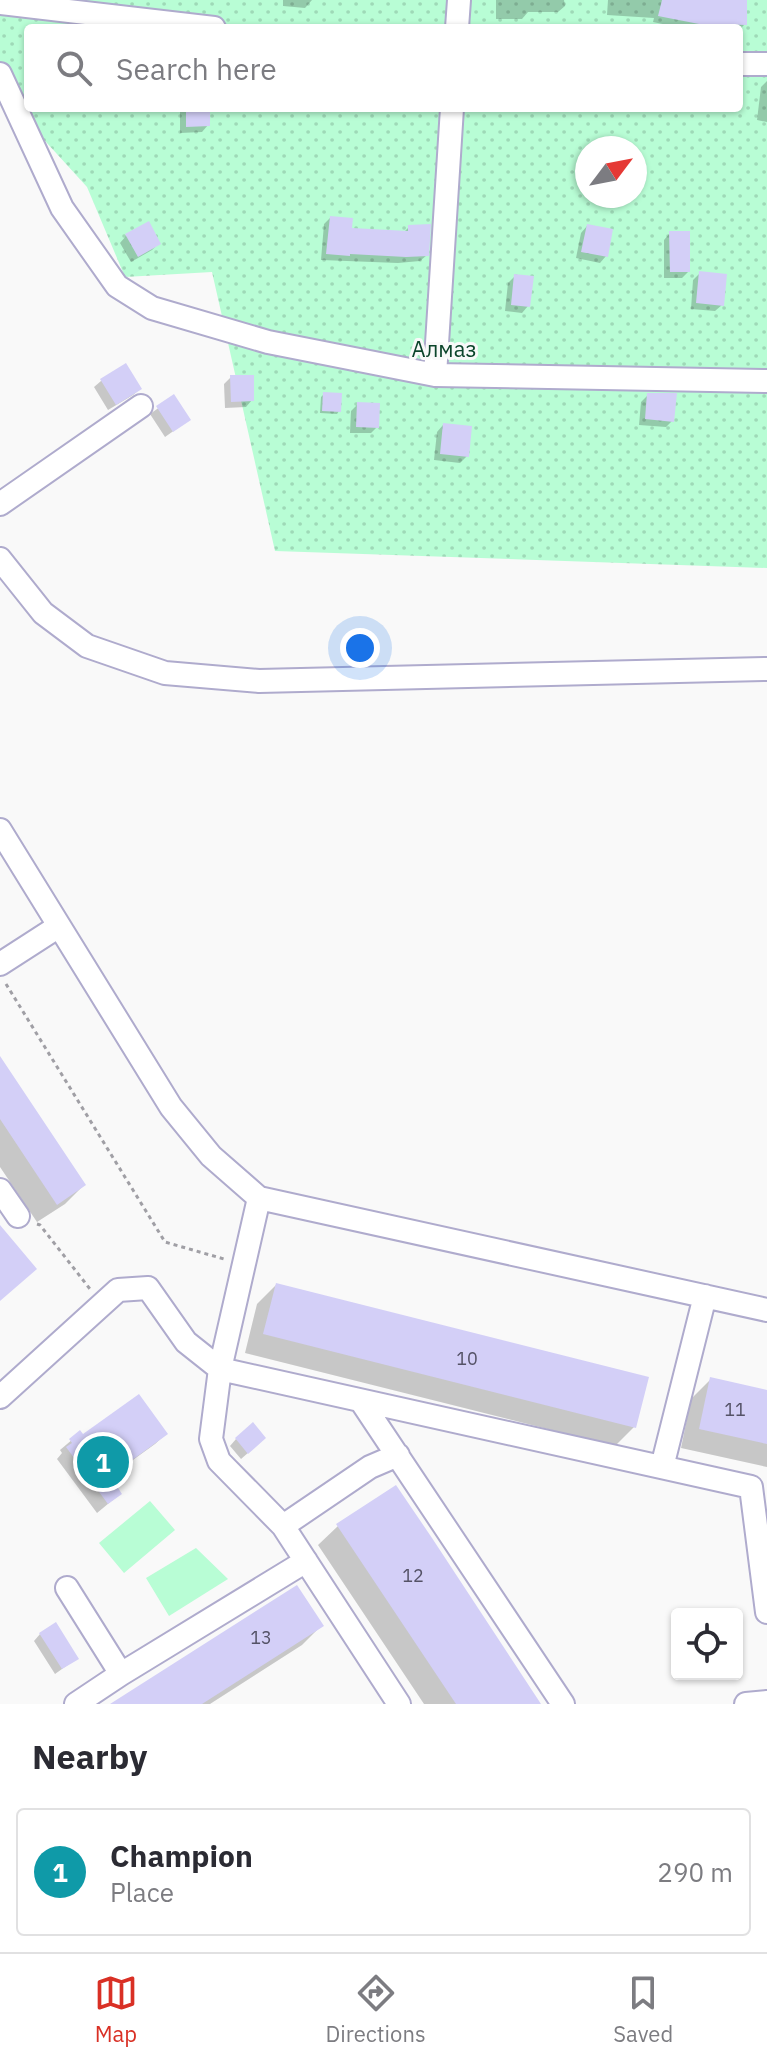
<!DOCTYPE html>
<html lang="en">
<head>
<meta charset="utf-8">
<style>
  body { margin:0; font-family:"IBM Plex Sans",sans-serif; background:#f2f2f3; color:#2b2b33 }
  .controls { position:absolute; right:24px; bottom:24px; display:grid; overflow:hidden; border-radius:8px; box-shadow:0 2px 6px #0004 }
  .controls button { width:72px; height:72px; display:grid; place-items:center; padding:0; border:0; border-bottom:2px solid #e1e1e2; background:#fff; color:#2b2b33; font:40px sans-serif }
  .compass { position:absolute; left:575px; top:136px; width:72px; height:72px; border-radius:50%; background:#fff; box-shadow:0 2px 6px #0004; rotate:58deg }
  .you { position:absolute; left:360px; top:648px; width:28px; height:28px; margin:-20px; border:6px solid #fff; border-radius:50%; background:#1a73e8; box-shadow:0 0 0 12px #1a73e833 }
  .badge { display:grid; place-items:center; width:52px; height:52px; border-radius:50%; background:#d93025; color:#fff; font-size:26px; font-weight:700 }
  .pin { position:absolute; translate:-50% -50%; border:4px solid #fff; box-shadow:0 2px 8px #0006 }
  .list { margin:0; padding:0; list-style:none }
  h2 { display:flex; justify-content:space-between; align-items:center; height:104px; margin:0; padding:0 32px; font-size:34px }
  h2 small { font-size:26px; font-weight:400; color:#7c7c81 }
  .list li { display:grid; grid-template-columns:52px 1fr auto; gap:24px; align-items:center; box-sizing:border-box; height:128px; margin:0 16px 16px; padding:0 16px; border:2px solid #e1e1e2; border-radius:8px }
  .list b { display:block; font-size:30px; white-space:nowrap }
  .list p { margin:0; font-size:26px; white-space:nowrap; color:#7c7c81 }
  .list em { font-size:26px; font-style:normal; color:#7c7c81 }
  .icon { flex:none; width:44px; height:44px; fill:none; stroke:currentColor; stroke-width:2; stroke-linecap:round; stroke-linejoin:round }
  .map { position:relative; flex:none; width:767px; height:1704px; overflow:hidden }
  .search { position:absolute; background:#fff; box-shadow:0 2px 6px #0004; left:24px; right:24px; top:24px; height:88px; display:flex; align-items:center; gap:20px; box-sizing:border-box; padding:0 28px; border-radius:8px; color:#7c7c81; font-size:30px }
  .sheet { height:248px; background:#fff }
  nav { display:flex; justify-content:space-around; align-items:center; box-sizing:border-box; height:112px; border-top:2px solid #e1e1e2; background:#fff; font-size:22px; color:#7c7c81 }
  nav a { display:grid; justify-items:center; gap:4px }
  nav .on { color:#d93025 }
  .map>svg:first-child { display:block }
  .green { fill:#b8fdd5 }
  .garden { fill:url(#garden-dots); fill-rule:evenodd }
  .shadow { fill:#0003 }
  .building { fill:#d3cff7 }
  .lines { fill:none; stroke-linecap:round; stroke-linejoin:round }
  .minor-casing { stroke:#afabcd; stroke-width:26 }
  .path { stroke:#a09fa5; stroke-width:3; stroke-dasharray:4 4; stroke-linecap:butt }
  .minor { stroke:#fff; stroke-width:22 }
  .labels { text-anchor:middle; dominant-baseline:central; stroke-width:6; stroke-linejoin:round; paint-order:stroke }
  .number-label { font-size:18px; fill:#545266 }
  .park-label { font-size:22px; fill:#0c452b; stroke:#f9f9f9 }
</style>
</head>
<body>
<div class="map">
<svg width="767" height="1704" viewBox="0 0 767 1704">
  <defs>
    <pattern id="garden-dots" width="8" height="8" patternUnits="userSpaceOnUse" patternTransform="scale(2)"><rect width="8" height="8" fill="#b8fdd5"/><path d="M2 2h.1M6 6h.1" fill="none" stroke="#9ed9b7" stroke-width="1.8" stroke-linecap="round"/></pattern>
  </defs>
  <rect width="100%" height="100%" fill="#f9f9f9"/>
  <!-- green -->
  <path class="green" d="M150 1501 175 1530 124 1573 99 1543Z
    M196 1548 228 1579 169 1616 146 1578Z"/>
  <!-- garden -->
  <path class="garden" d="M0 0H767V568L275 551 212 272 125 277 87 187 16 109 0 74ZM28 28H739V108H28ZM587 148H635V196H587Z"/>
  <!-- shadow -->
  <path class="shadow" d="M283 0H312L305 8 283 6Z
    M496 0H564L565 6 558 12H528L522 19H496Z
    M608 0H704L745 24 739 30V28H682L653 22 654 18 607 15Z
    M767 81V122L757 120 761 87Z
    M184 108H208V125L202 132 180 133V112Z
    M330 218 350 230 403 233 409 227 427 255 420 261 398 263 321 260 324 224Z
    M587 226 606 256 600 263 576 258 581 233Z
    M670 233 688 272 682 278H664V240Z
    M126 236 159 243 152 250 131 262 120 243Z
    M700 273 722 305 715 311 691 309 693 280Z
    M515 276 528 306 522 313 505 311 508 283Z
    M125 366 140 389 133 395 108 410 94 387 101 381Z
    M231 377 252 400 246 407 225 408 224 384Z
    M324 394 339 411 337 414 320 413 321 397Z
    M648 395 672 421 666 427 639 425 641 402Z
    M174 397 189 420 165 437 150 414Z
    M358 404 377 427 371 433H350L351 411Z
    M443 425 467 456 460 463 434 460 437 432Z
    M0 1059 84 1185 65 1204 37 1222 0 1167Z
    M276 1285 634 1427 615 1446 245 1353 257 1304Z
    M710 1380 767 1392V1467L681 1448 691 1399Z
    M80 1433 83 1437 166 1434 155 1444 108 1478 120 1494 97 1513 57 1459 62 1453 60 1450Z
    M236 1439 257 1445 241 1459 230 1446Z
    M338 1526 539 1704H424L318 1545Z
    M321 1626 302 1645 210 1704H114Z
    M40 1634 76 1659 55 1674 34 1641Z"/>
  <!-- building -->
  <path class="building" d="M662 0H747V25L699 24 658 16Z
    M186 108H210V126L186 127Z
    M330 216 353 218 352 228 408 231V225L431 224 429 256 406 257 350 254V256L326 254Z
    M149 221 161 244 138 257 125 234Z
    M587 224 613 229 608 257 581 252Z
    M669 231H690V272H670Z
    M699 271 727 274 724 306 696 303Z
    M514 274 534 276 530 307 511 305Z
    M126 363 142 389 116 405 100 379Z
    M230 375H254V401L231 402Z
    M323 392 342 393 341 412 322 411Z
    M647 393H677L674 422 645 419Z
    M174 394 191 420 173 432 156 406Z
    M357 402 380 403 379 428 356 427Z
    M443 423 472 426 469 457 440 454Z
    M0 1056 86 1185 57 1205 0 1119Z
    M0 1225 37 1269 0 1301Z
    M276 1283 649 1377 636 1428 263 1334Z
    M710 1377 767 1390V1444L699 1429Z
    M139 1394 168 1434 110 1476 122 1494 108 1504 66 1447 72 1443 69 1439 80 1430 83 1434Z
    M253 1422 266 1438 248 1454 235 1438Z
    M396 1485 432 1538 541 1704H456L336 1524Z
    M297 1585 324 1626 202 1704H110Z
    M56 1622 79 1659 62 1669 39 1633Z"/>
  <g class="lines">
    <!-- minor casing -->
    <g class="minor-casing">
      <path id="minor" d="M0 3 214 28
        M457 28 459 0
        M739 64H767
        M0 74 62 208 117 286 152 308 268 342 435 375 767 381
        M435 375 452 108
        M0 504 141 406
        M0 559 43 613 87 646 165 673 259 681 767 669
        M0 830 171 1107 211 1156 259 1198 767 1310
        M0 964 59 926
        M0 1190 18 1216
        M259 1198 220 1369 751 1487 767 1612
        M0 1397 118 1290 148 1288 186 1342 220 1369 211 1439 219 1461 283 1526 399 1704
        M361 1401 563 1704
        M662 1467 705 1296
        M283 1526 370 1467 398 1455
        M67 1588 121 1674
        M76 1704 121 1674 306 1561
        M746 1704 767 1702"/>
    </g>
    <!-- path -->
    <path class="path" d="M6 984 165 1242 224 1259
      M37 1224 40 1225 90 1289"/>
    <!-- minor -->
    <use href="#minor" class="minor"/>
  </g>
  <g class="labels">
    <!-- number labels -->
    <g class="number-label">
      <text x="467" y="1358">10</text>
      <text x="735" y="1409">11</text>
      <text x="413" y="1575">12</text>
      <text x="261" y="1637">13</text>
    </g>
    <!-- park labels -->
    <g class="park-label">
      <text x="444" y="348">Алмаз</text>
    </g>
  </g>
</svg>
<div class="controls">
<button><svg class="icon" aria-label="locate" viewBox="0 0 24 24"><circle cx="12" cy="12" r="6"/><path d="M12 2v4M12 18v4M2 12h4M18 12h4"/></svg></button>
</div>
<svg class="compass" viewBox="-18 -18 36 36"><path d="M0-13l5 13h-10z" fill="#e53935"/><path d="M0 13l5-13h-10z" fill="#7c7c81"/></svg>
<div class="you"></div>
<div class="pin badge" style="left:103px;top:1462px;background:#0f9aa8">1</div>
<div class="search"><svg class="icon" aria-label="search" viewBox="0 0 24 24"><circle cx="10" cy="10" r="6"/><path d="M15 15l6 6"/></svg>Search here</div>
</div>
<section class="sheet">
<h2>Nearby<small></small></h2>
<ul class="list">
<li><span class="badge" style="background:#0f9aa8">1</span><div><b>Champion</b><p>Place</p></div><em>290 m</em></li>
</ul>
</section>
<nav>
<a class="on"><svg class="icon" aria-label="map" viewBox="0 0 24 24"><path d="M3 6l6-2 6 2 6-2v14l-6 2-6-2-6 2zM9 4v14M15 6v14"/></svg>Map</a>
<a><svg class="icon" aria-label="directions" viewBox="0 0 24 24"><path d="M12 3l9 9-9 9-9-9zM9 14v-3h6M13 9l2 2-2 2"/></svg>Directions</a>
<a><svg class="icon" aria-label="saved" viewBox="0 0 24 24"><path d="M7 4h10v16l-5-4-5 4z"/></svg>Saved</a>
</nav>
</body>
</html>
